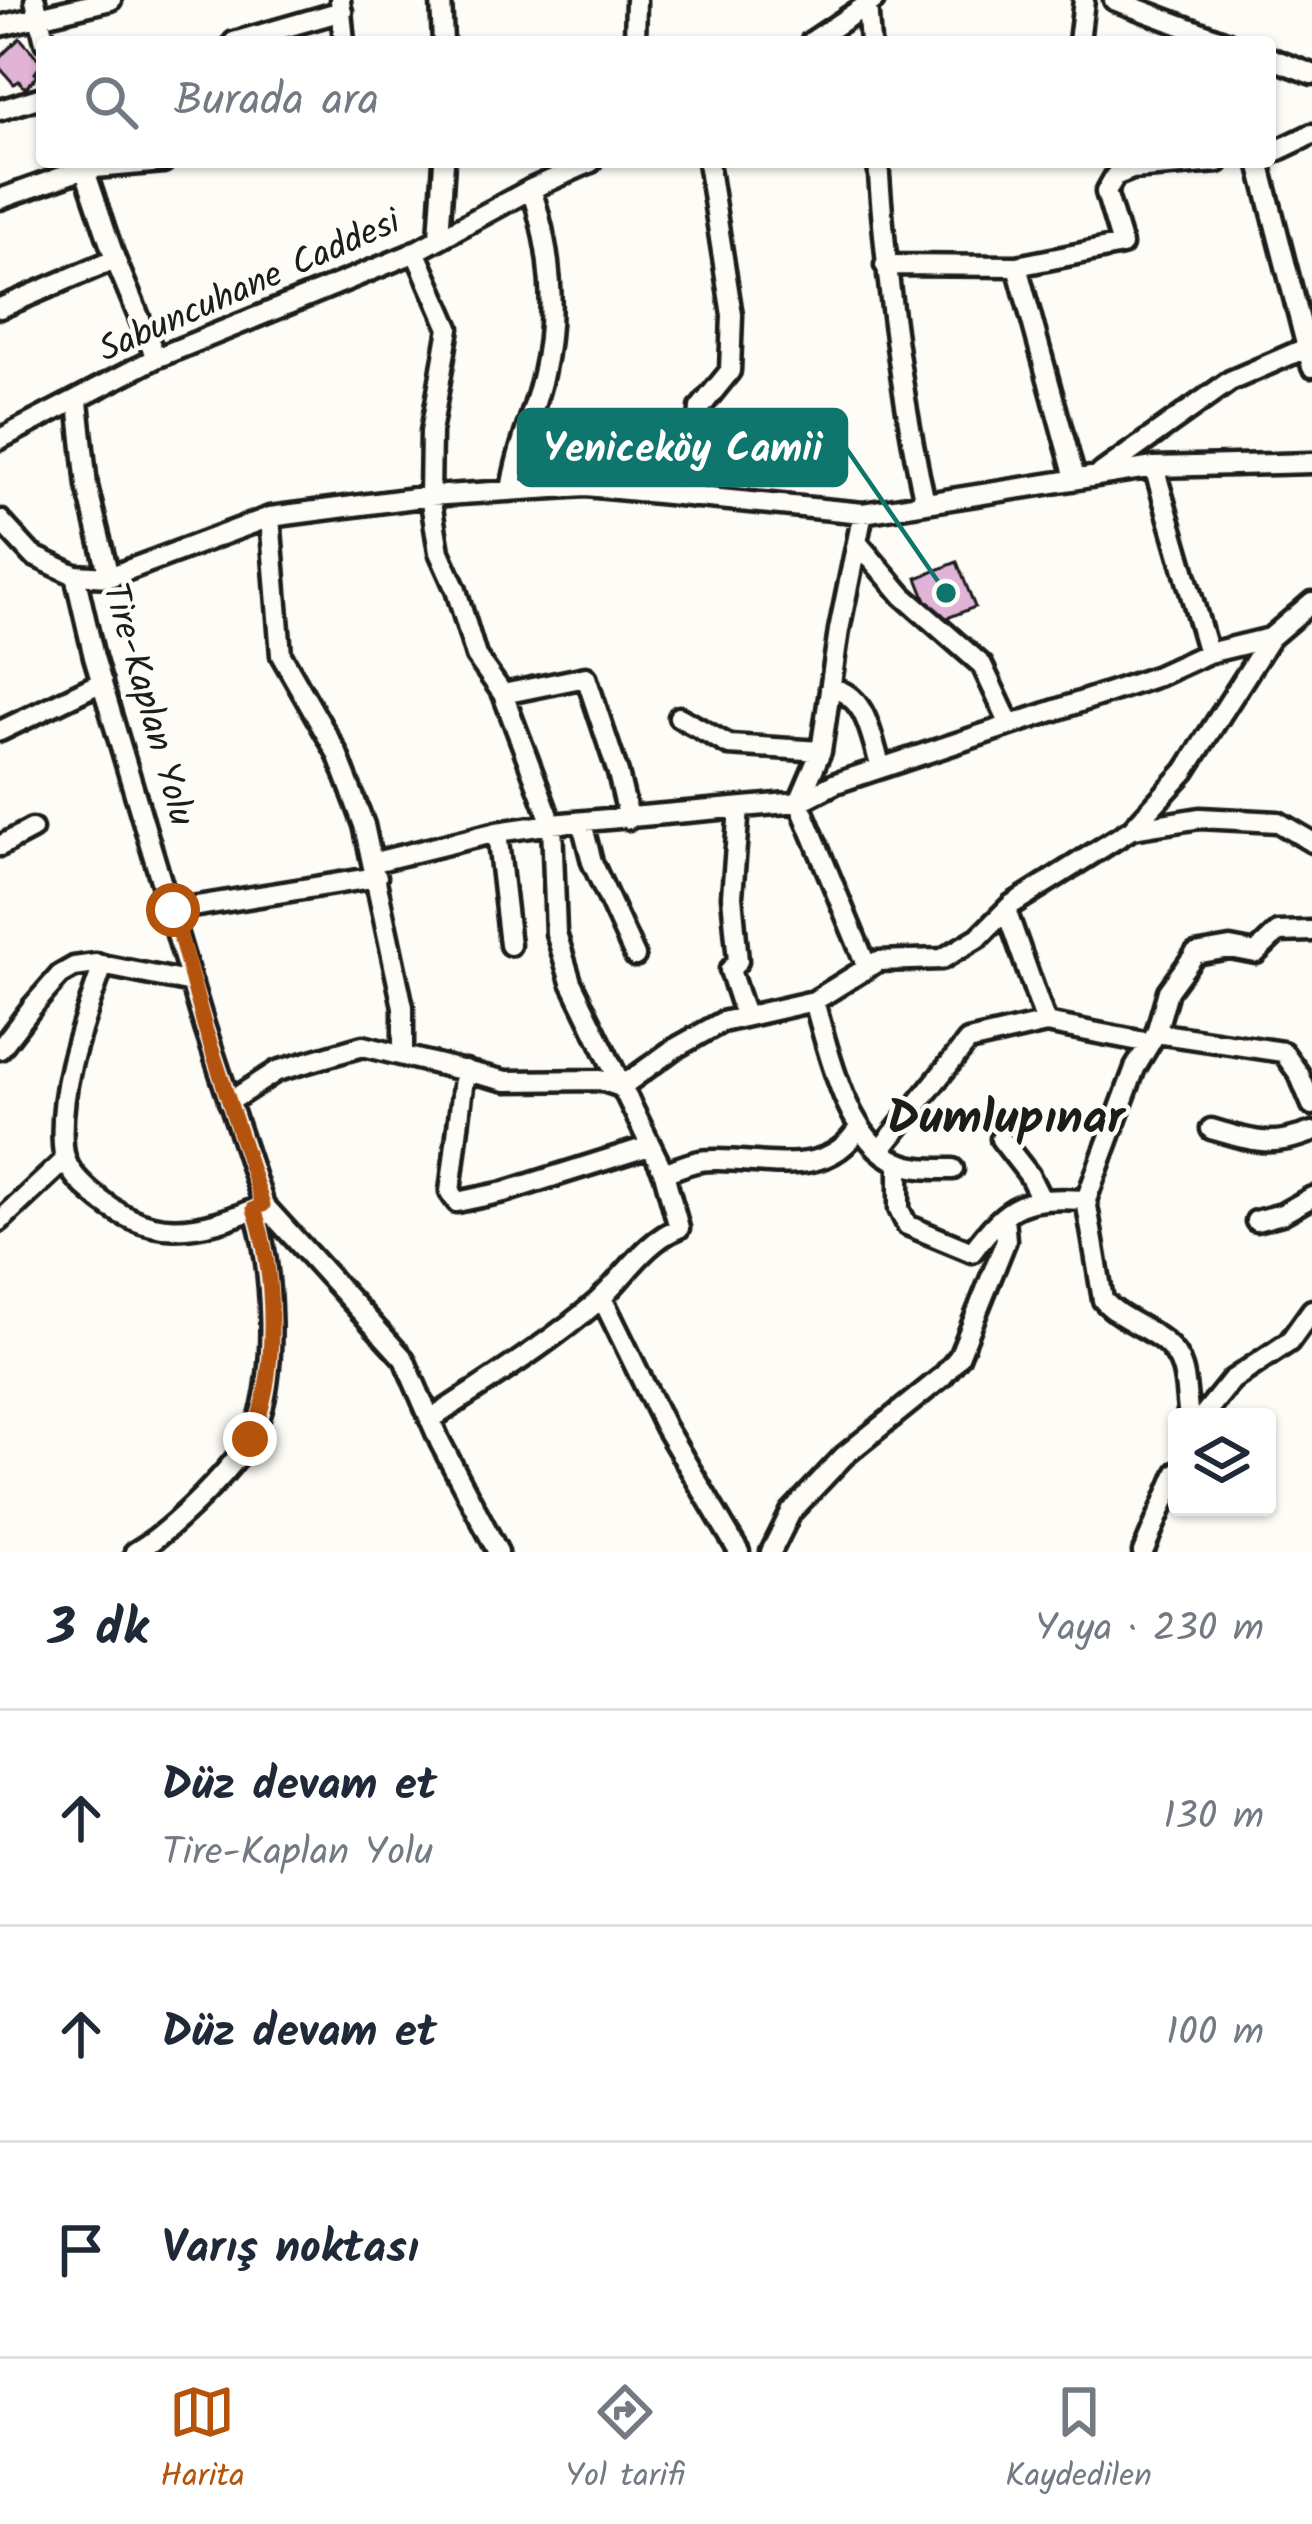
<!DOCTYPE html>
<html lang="tr">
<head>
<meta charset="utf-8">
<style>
  body { margin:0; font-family:Kalam,sans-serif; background:#f2f2f3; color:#1f2937 }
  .controls { position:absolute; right:36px; bottom:36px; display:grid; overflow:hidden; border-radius:12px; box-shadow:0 3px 9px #0004 }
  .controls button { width:108px; height:108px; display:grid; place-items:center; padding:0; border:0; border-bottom:3px solid #e0e1e3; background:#fff; color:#1f2937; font:60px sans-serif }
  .stop { position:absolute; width:36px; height:36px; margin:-27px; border:9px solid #b45309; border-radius:50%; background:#fff }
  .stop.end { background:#b45309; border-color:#fff; box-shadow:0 3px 12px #0008 }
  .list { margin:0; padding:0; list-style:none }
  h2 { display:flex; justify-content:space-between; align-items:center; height:156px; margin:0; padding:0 48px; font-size:51px }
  h2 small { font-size:39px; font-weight:400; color:#747a83 }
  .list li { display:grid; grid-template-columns:78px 1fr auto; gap:36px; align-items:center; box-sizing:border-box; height:216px; padding:0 48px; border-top:3px solid #e0e1e3 }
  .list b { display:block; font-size:45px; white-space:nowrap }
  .list p { margin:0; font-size:39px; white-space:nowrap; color:#747a83 }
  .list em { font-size:39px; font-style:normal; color:#747a83 }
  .icon { flex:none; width:66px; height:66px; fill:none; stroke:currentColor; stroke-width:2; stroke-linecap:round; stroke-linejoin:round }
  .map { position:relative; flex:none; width:1312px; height:1552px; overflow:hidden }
  .search { position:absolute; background:#fff; box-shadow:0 3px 9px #0004; left:36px; right:36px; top:36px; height:132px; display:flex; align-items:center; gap:30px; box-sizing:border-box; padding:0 42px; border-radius:12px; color:#747a83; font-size:45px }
  .sheet { height:804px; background:#fff }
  nav { display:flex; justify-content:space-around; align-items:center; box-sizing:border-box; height:168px; border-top:3px solid #e0e1e3; background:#fff; font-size:33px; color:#747a83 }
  nav a { display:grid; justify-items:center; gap:6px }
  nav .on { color:#b45309 }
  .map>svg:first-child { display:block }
  .building { fill:#e1b3d7; stroke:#1c1c1c; stroke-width:3 }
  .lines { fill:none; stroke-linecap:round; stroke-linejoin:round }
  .minor-casing { stroke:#1c1c1c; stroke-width:27 }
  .minor { stroke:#fdfcf7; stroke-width:18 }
  .route { stroke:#b45309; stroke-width:15 }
  .labels { text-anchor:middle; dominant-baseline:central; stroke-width:9; stroke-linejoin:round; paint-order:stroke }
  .street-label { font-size:36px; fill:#1c1c1c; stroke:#fdfcf7 }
  .district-label { font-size:48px; font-weight:bold; fill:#1c1c1c; stroke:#fdfcf7 }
  .leader { fill:none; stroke:#0f766e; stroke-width:4.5 }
  .callout-dot { fill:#0f766e; stroke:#fdfcf7; stroke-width:4.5 }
  .callout { fill:#0f766e; stroke:#0f766e; stroke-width:4.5 }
  .callout-label { font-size:39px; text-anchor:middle; font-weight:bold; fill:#fff }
</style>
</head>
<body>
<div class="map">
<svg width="1312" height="1552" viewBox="0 0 1312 1552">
  <rect width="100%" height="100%" fill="#fdfcf7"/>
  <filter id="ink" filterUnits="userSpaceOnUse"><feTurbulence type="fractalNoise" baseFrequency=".00833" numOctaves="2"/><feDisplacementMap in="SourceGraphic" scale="24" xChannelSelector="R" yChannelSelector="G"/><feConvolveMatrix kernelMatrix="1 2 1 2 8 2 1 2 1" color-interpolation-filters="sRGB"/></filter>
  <g filter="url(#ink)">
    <!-- building -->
    <path class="building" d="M20 38 42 63 35 73 38 76 25 88 19 81 14 84 0 68V57Z
      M957 562 975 607 935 623 917 578Z"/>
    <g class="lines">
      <!-- minor casing -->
      <g class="minor-casing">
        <path id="minor" d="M35 0 45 42
          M340 0 344 42
          M441 0 443 42
          M1114 0 1226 42
          M867 4 870 42
          M0 26 111 0
          M234 42 342 11
          M635 42 636 0
          M811 42 874 0
          M1079 42 1084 0
          M1270 58 1312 74
          M0 110 42 97
          M1270 154 1312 134
          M82 162 115 259 156 358
          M878 162C886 277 900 390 925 503
          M1128 162 1132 169 1218 162
          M1259 162 1312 367
          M0 199 84 169 163 162
          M439 237 444 162
          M415 251 449 328 431 432 430 496 439 552 456 590 476 656 503 694 552 824 556 933 571 982 664 1173 679 1228C644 1242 625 1277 597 1302 546 1346 486 1382 430 1420
          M885 265 1017 266 1122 245 1106 192 1115 176 1132 169
          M1017 266 1075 478
          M0 308 115 259
          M78 402 87 486 109 577
          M0 439 156 358 409 255 531 189 591 162
          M1154 467 1208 653
          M1101 473 1230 381 1306 348
          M511 491C517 448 534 414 543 374 557 313 551 248 531 189
          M693 497 700 408 730 371 732 315 708 162
          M863 513 839 630 821 751 799 802 867 967
          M270 517 281 655 337 753 364 825 403 1007V1055
          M0 520 32 555 75 575 109 577 270 517 430 496 586 486 863 513 1154 467 1312 463
          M857 542 903 596 982 665 1010 725
          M75 575 94 657 205 1028 264 1205 404 1359 440 1442 498 1552
          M830 688C867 694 871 737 881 768
          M503 694 586 677 618 773 629 819
          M679 717 729 745 821 751
          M0 731 102 682
          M739 808 732 896 738 961 730 970 745 1016
          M582 823 592 862 635 956
          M1132 829 1200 818 1278 822 1312 842
          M497 832 510 945
          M0 846 32 829
          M375 862 497 832 552 824 799 802 836 783 1158 676 1208 653 1270 638 1312 602
          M173 910 377 877
          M103 965C83 1024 59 1082 63 1146 64 1166 76 1179 91 1192 148 1244 199 1233 264 1205
          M814 1001C828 1049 846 1140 898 1162 915 1170 935 1169 953 1169
          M1046 1023 1150 1043
          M1156 1033 1283 1052 1299 1074 1312 1105
          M0 1049 33 1006 60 975 74 967 96 964 192 983
          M465 1070 450 1192 457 1202 504 1192 650 1146
          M621 1087 672 1050 722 1022 814 1001 878 961 942 959 979 937 1011 905 1132 829 1185 771 1270 638
          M229 1102 277 1071 363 1046 506 1081 600 1080 621 1087
          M1211 1129C1253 1141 1270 1148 1312 1132
          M1001 1139 1029 1175 1040 1197
          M881 1149 968 1041 1046 1023 1006 910
          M899 1163V1209L907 1225 972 1252C1010 1201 1025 1197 1086 1200L1135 1068 1156 1033 1168 991 1195 954 1230 948 1256 953 1278 932 1312 931
          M664 1173C675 1169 688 1163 700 1161 752 1154 825 1186 859 1127
          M1086 1200 1103 1300C1127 1327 1170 1330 1182 1368 1187 1384 1186 1401 1189 1417
          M0 1221 65 1160
          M1256 1221 1282 1214 1312 1197
          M602 1298 665 1427 739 1552
          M1202 1417 1232 1380 1289 1342 1312 1310
          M135 1552C169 1533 241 1463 256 1427 278 1375 273 1262 254 1209
          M771 1552 791 1512 844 1456 942 1377 959 1357 1006 1240 1004 1217
          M1143 1552 1177 1472"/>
      </g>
      <!-- minor -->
      <use href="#minor" class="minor"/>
    </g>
  </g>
  <g class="lines" filter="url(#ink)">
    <!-- route -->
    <path class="route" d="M173 910 205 1028 263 1205 254 1209C276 1269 279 1381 250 1439"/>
  </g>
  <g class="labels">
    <!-- street labels -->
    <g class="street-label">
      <text transform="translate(250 287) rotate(-24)">Sabuncuhane Caddesi</text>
      <text transform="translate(147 705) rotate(74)">Tire-Kaplan Yolu</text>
    </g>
    <!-- district labels -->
    <g class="district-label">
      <text x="1006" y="1120">Dumlupınar</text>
    </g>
  </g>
  <!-- callouts -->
  <path class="leader" d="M946 593L846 448"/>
  <circle class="callout-dot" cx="946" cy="593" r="12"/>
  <rect class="callout" x="519" y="410" width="327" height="75" rx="12"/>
  <g class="callout-label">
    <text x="683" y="461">Yeniceköy Camii</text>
  </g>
</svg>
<div class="controls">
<button><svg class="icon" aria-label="layers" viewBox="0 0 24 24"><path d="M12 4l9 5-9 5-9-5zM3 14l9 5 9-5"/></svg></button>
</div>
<div class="stop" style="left:173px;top:910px"></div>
<div class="stop end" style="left:250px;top:1439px"></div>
<div class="search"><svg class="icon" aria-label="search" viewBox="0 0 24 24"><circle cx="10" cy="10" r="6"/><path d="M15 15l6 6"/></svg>Burada ara</div>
</div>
<section class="sheet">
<h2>3 dk<small>Yaya · 230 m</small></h2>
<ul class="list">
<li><svg class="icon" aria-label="ahead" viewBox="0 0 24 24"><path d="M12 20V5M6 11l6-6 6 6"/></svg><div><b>Düz devam et</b><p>Tire-Kaplan Yolu</p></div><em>130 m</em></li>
<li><svg class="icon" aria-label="ahead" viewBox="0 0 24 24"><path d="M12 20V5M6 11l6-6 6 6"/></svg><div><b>Düz devam et</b></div><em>100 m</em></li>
<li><svg class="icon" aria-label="arrive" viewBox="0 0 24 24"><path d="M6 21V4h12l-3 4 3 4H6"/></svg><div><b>Varış noktası</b></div></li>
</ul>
</section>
<nav>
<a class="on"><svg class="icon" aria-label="map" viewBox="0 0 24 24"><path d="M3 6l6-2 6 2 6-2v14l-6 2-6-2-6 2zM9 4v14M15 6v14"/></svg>Harita</a>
<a><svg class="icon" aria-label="directions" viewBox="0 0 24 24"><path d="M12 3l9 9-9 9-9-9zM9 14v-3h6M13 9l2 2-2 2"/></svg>Yol tarifi</a>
<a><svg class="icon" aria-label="saved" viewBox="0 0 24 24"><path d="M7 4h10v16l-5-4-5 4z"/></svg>Kaydedilen</a>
</nav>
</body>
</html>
